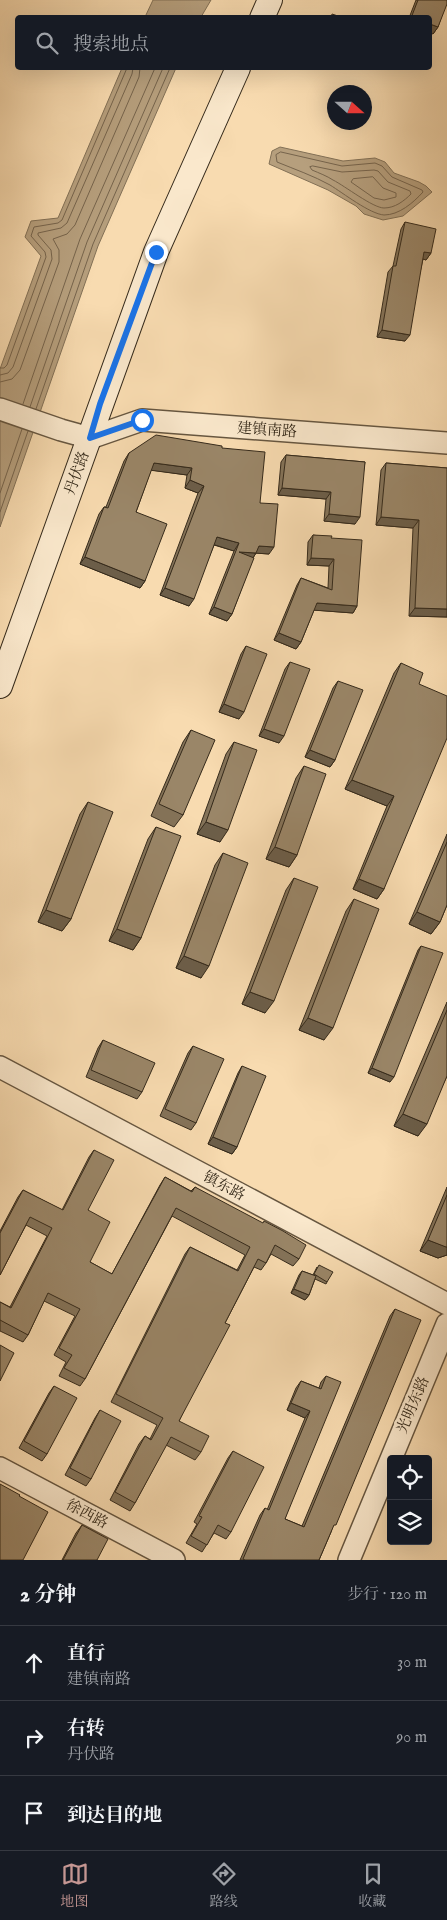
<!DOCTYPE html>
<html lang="zh">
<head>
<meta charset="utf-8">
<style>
  body { margin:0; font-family:"IM FELL English","Noto Serif SC",serif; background:#242831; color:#f1f3f6 }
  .controls { position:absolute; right:15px; bottom:15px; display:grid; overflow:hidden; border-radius:5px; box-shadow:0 5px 20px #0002 }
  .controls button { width:45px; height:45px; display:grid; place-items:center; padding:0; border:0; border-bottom:1px solid #363941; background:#171b24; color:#f1f3f6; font:25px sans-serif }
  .compass { position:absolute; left:327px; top:85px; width:45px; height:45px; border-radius:50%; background:#171b24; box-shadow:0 5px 20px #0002; rotate:111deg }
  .stop { position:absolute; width:15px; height:15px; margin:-11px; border:4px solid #1a73e8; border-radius:50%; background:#fff }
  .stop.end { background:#1a73e8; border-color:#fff; box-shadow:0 1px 5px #0008 }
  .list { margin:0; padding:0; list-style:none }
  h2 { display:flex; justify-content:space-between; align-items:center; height:65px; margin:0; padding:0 20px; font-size:21px }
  h2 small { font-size:16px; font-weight:400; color:#9ea1a6 }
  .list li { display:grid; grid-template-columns:32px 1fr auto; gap:15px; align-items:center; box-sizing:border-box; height:75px; padding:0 20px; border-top:1px solid #363941 }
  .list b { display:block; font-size:19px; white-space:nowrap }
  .list p { margin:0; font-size:16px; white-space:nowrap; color:#9ea1a6 }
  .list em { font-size:16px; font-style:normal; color:#9ea1a6 }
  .icon { flex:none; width:28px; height:28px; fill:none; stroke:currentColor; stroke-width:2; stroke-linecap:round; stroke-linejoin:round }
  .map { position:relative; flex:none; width:447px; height:1560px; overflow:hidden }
  .search { position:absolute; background:#171b24; box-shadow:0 5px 20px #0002; left:15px; right:15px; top:15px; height:55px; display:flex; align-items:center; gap:12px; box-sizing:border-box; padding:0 18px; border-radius:5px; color:#9ea1a6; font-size:19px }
  .sheet { height:290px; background:#171b24 }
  nav { display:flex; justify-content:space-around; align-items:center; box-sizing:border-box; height:70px; border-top:1px solid #363941; background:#171b24; font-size:14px; color:#9ea1a6 }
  nav a { display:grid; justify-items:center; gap:2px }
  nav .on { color:#c59692 }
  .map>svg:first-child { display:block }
  .water { fill:#b69f7d; stroke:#827056 }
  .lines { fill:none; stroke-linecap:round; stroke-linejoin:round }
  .shore { stroke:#76644c; stroke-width:1 }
  .tertiary-casing { stroke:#665640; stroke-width:24 }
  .secondary-casing { stroke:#352a1b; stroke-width:26 }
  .tertiary { stroke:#fae8cc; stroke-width:21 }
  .secondary { stroke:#fae8cc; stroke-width:24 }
  .wall { fill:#847359; stroke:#352a1b }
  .shaded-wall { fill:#6c5e49; stroke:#352a1b }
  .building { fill:#9a8668; stroke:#352a1b }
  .route { stroke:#1a73e8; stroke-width:6 }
  .labels { text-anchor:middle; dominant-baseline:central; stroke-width:5; stroke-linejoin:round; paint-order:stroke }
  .street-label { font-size:15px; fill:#352a1b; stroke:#fae8cc }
</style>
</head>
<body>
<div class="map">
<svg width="447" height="1560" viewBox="0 0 447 1560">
  <rect width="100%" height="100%" fill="#f8dbb0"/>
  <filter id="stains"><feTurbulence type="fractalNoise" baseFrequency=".004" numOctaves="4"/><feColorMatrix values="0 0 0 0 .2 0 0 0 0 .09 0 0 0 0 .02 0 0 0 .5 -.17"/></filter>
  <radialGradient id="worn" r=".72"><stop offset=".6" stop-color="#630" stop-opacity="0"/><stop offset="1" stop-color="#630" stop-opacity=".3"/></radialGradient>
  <!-- water -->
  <path class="water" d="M153 0H211L201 17H145Z
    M122 68H176L98 246 0 527V369L41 256 25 237 31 221 58 218Z
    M280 147 343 161 375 158 385 162 394 173 419 182 426 186 432 192 403 216 383 220 364 214 356 206 328 190 269 164 272 151Z"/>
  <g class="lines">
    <!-- shore -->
    <path class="shore" d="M281 152 342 166 375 163 382 166 392 177 422 190 423 192C413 203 399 215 384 215 370 214 343 193 330 185 314 176 294 169 277 162L276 155Z
      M313 166 342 172 374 170 378 171 388 182 410 191 411 194C404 201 395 208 384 208 373 208 345 186 333 180 327 176 319 173 312 170L310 167Z
      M373 177 383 188 396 193V197L384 200 374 198 351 182 353 179Z
      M0 368H4L7 365 46 257 45 252 31 236 34 227 58 223 62 220 127 68
      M0 375 8 373 13 367 52 259 51 250 38 235V233L61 228 67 223 132 74 133 68
      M0 382 12 379 20 370 59 262V250L53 239 67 234 75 225 139 77 140 68
      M23 404 80 239 155 68
      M30 407 87 242 163 68
      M36 409 93 244 170 68
      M0 493 22 429
      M0 512 28 431"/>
    <!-- tertiary casing -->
    <g class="tertiary-casing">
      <path id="tertiary" d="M0 409 61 430 90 438 142 420 447 443
        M0 1067 447 1304
        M391 1459 447 1324
        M0 1468 174 1560
        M349 1560 391 1459"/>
    </g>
    <!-- secondary casing -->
    <g class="secondary-casing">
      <path id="secondary" d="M262 18 270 0
        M0 686 156 252 238 68"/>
    </g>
    <!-- tertiary -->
    <use href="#tertiary" class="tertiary"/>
    <!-- secondary -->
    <use href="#secondary" class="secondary"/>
  </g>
  <!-- wall -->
  <path class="wall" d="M416 0H447L438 27 433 34 430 18H409Z
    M405 222 431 253 426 260 423 259 405 341 377 337 388 272 393 266 401 229Z
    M222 448 260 503 269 554 256 553 253 558 232 614 227 621 209 614 234 551 214 545 189 606 160 595 198 493 185 488 187 475 151 470 136 512 145 581 140 588 80 564 99 514 104 507H106L124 461 129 453Z
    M286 455 365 462 355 524 324 521 326 499 278 495 281 462Z
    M386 463 447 468V617L409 616 413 528 376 525 381 470Z
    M313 535 331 538 357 606 353 613 314 610 301 642 296 649 274 640 297 585 301 578 328 588 329 566 307 565 308 542Z
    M246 646 239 719 219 712 241 654Z
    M290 662 279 743 259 736 285 669Z
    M401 663 419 684 384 889 377 899 353 889 387 806 345 789 394 673Z
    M338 681 335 760 330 767 305 757 333 688Z
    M191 730 183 815 174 827 151 816 183 742Z
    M234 742 220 842 197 834 226 754Z
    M304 766 297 855 289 867 266 859 296 778Z
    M88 802 71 919 62 931 38 922 80 814Z
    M156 827 141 938 133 950 109 941 148 839Z
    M447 834V905L440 922 431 934 409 924Z
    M223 853 201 978 176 968 215 865Z
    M294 878 265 1013 242 1004 286 890Z
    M354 899 324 1040 299 1030 346 911Z
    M421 946 390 1082 368 1073 418 950Z
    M447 1002V1076L418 1136 394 1126Z
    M103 1040 142 1092 137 1099 86 1077 98 1048Z
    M193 1046 196 1123 191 1130 160 1116 188 1053Z
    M242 1066 237 1147 232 1154 208 1144 238 1073Z
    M94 1150 88 1210 90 1262 112 1274 160 1185 165 1177 191 1191 195 1187 299 1259 293 1266 271 1254 266 1263 261 1270 254 1267 225 1323 179 1421 201 1452 195 1460 166 1445 135 1503 130 1511 110 1500 139 1444 145 1436 150 1439 157 1425 111 1402 185 1254 190 1247 237 1270 245 1255 172 1216 85 1379 80 1386 59 1376 66 1362 54 1355 75 1316 44 1301 28 1335 23 1342 0 1331V1302L10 1307 47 1236 26 1225 0 1275V1231L18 1197 23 1190 62 1210 89 1157Z
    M447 1187V1255L438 1258 420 1251Z
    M317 1267 327 1282 326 1284 315 1279 309 1295 305 1300 291 1293 299 1275 302 1271 313 1275Z
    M395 1309 331 1532 319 1560H240L260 1515 265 1508 267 1510 305 1418 287 1410 296 1388 301 1381 319 1388 321 1382 326 1376 285 1519 302 1526 390 1316Z
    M54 1386 47 1454 42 1461 19 1448 49 1393Z
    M100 1410 91 1479 86 1486 65 1475 95 1418Z
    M233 1451 231 1532 226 1539 214 1533 202 1552 186 1543 197 1524 194 1522 228 1458Z
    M82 1525 97 1560H62L76 1533Z"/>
  <!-- shaded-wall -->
  <path class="shaded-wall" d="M430 24 438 27 433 34 430 33Z
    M424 252 431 253 426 260 420 258Z
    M382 330 410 335 405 341 377 337Z
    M154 463 192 468 187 475 149 470Z
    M190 480 204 486 198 493 185 488Z
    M282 488 331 492 326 499 278 495Z
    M329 514 360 517 355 524 324 521Z
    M381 517 419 520 413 528 376 525Z
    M217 537 239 543 234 551 212 544Z
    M259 546 274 547 269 554 254 553Z
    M239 552 256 553 251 561Z
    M85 557 145 581 140 588 80 564Z
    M311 558 334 559 329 566 307 565Z
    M165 588 194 599 189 606 160 595Z
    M317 603 357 606 353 613 312 610Z
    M214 607 232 614 227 621 209 614Z
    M415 608 447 609V617L409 616Z
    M279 633 301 642 296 649 274 640Z
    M224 704 244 712 239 719 219 712Z
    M264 729 284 736 279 743 259 736Z
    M310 750 335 760 330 767 305 757Z
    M352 780 394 796 387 806 345 789Z
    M206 822 228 830 220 842 197 834Z
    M275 847 297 855 289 867 266 859Z
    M359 879 384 889 377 899 353 889Z
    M46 910 71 919 62 931 38 922Z
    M417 912 440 922 431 934 409 924Z
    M117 929 141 938 133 950 109 941Z
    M184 956 209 966 201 978 176 968Z
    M250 992 274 1001 265 1013 242 1004Z
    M308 1018 333 1028 324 1040 299 1030Z
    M372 1068 394 1077 390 1082 368 1073Z
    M403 1114 427 1124 418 1136 394 1126Z
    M213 1137 237 1147 232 1154 208 1144Z
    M428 1240 447 1247V1255L438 1258 420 1251Z
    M294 1289 309 1295 305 1300 291 1293Z
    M291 1403 310 1411 305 1418 287 1410Z"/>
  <!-- building -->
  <path class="building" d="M418 0H447V4L438 27 430 24V18H411Z
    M332 14 344 18H331Z
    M405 222 436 229 431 253 424 252 410 335 382 330 393 266H396Z
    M156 435 222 446V448L265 452 260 503 278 504 274 547 259 546 256 553 239 552 254 558 232 614 214 607 239 543 217 537 194 599 165 588 204 486 190 480 192 468 154 463 136 512 167 524 145 581 85 557 104 507 108 508 129 453Z
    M286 455 365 462 360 517 329 514 331 492 282 488Z
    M386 463 447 468V609L415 608 419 520 381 517Z
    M313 535 332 536 331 538 362 540 357 606 317 603 301 642 279 633 301 578 332 590 334 559 311 558Z
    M246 646 267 654 244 712 224 704Z
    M290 662 310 669 284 736 264 729Z
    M401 663 423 673 419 684 447 696V738L384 889 359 879 394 796 352 780Z
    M338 681 363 690 335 760 310 750Z
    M191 730 215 740 183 815 159 804Z
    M234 742 257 750 228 830 206 822Z
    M304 766 326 774 297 855 275 847Z
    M88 802 113 812 71 919 46 910Z
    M156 827 181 836 141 938 117 929Z
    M447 842V905L440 922 417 912Z
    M223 853 248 863 209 966 184 956Z
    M294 878 318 887 274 1001 250 992Z
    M354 899 379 909 333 1028 308 1018Z
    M421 946 443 953 394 1077 372 1068Z
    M447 1010V1076L427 1124 403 1114Z
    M103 1040 155 1063 142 1092 91 1070Z
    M193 1046 224 1059 196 1123 165 1109Z
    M242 1066 266 1076 237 1147 213 1137Z
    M94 1150 114 1160 88 1210 110 1222 90 1262 112 1274 165 1177 192 1192 195 1187 263 1223 264 1221 283 1231 306 1245 299 1259 275 1245 266 1263 258 1259 225 1323 230 1325 179 1421 209 1436 201 1452 171 1437 135 1503 115 1492 145 1436 151 1440 163 1418 116 1394 190 1247 238 1271 250 1247 176 1208 85 1379 64 1368 72 1355 59 1348 80 1309 48 1293 28 1335 0 1320V1302L11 1308 52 1228 30 1217 0 1275V1233L23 1190 63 1210Z
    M447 1195V1247H446L428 1240Z
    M319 1265 333 1272 327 1282 314 1274Z
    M302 1271 316 1276 309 1295 294 1289Z
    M395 1309 421 1320 336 1525H334L319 1560H245L243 1559 265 1508 269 1510 310 1411 291 1403 301 1381 321 1389 326 1376 341 1382 285 1519 304 1527Z
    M0 1345 14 1353 0 1381Z
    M54 1386 77 1398 47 1454 24 1441Z
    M100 1410 121 1421 91 1479 70 1468Z
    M233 1451 264 1467 231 1532 218 1525 207 1545 191 1536 202 1517 199 1516Z
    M0 1484 20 1495 19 1496 48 1512 23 1560H0Z
    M82 1525 108 1539 97 1560H63Z"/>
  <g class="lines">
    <!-- route -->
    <path class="route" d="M142 420 90 438 100 404 156 252"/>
  </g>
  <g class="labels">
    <!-- street labels -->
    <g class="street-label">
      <text transform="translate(267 430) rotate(4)">建镇南路</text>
      <text transform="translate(77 473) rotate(-70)">丹伏路</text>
      <text transform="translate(224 1186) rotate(28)">镇东路</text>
      <text transform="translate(413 1405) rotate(-67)">光明东路</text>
      <text transform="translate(87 1514) rotate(28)">徐西路</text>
    </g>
  </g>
  <rect width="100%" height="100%" filter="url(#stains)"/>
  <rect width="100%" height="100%" fill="url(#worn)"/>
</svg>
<div class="controls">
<button><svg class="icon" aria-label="locate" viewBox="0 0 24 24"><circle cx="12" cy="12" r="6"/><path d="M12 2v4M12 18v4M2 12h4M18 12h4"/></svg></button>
<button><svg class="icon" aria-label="layers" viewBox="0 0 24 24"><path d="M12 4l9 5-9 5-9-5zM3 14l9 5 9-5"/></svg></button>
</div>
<svg class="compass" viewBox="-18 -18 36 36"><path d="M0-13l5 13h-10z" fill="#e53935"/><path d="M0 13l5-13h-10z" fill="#9ea1a6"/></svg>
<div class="stop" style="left:142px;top:420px"></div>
<div class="stop end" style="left:156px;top:252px"></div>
<div class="search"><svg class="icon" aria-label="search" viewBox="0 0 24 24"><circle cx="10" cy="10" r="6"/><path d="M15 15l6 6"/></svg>搜索地点</div>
</div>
<section class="sheet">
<h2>2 分钟<small>步行 · 120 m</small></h2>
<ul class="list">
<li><svg class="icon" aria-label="ahead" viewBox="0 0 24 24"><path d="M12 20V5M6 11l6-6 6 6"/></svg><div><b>直行</b><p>建镇南路</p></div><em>30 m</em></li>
<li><svg class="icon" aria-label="right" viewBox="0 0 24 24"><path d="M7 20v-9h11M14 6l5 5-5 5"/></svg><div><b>右转</b><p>丹伏路</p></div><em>90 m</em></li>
<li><svg class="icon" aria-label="arrive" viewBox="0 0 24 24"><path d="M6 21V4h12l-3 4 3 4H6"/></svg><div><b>到达目的地</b></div></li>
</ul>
</section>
<nav>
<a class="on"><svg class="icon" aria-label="map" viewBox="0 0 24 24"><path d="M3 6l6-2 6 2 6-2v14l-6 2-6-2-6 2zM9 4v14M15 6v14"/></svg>地图</a>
<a><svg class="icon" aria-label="directions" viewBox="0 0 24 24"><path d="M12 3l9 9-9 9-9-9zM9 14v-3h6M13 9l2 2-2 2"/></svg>路线</a>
<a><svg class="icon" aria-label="saved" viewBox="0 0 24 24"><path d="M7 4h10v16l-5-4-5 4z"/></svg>收藏</a>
</nav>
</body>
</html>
